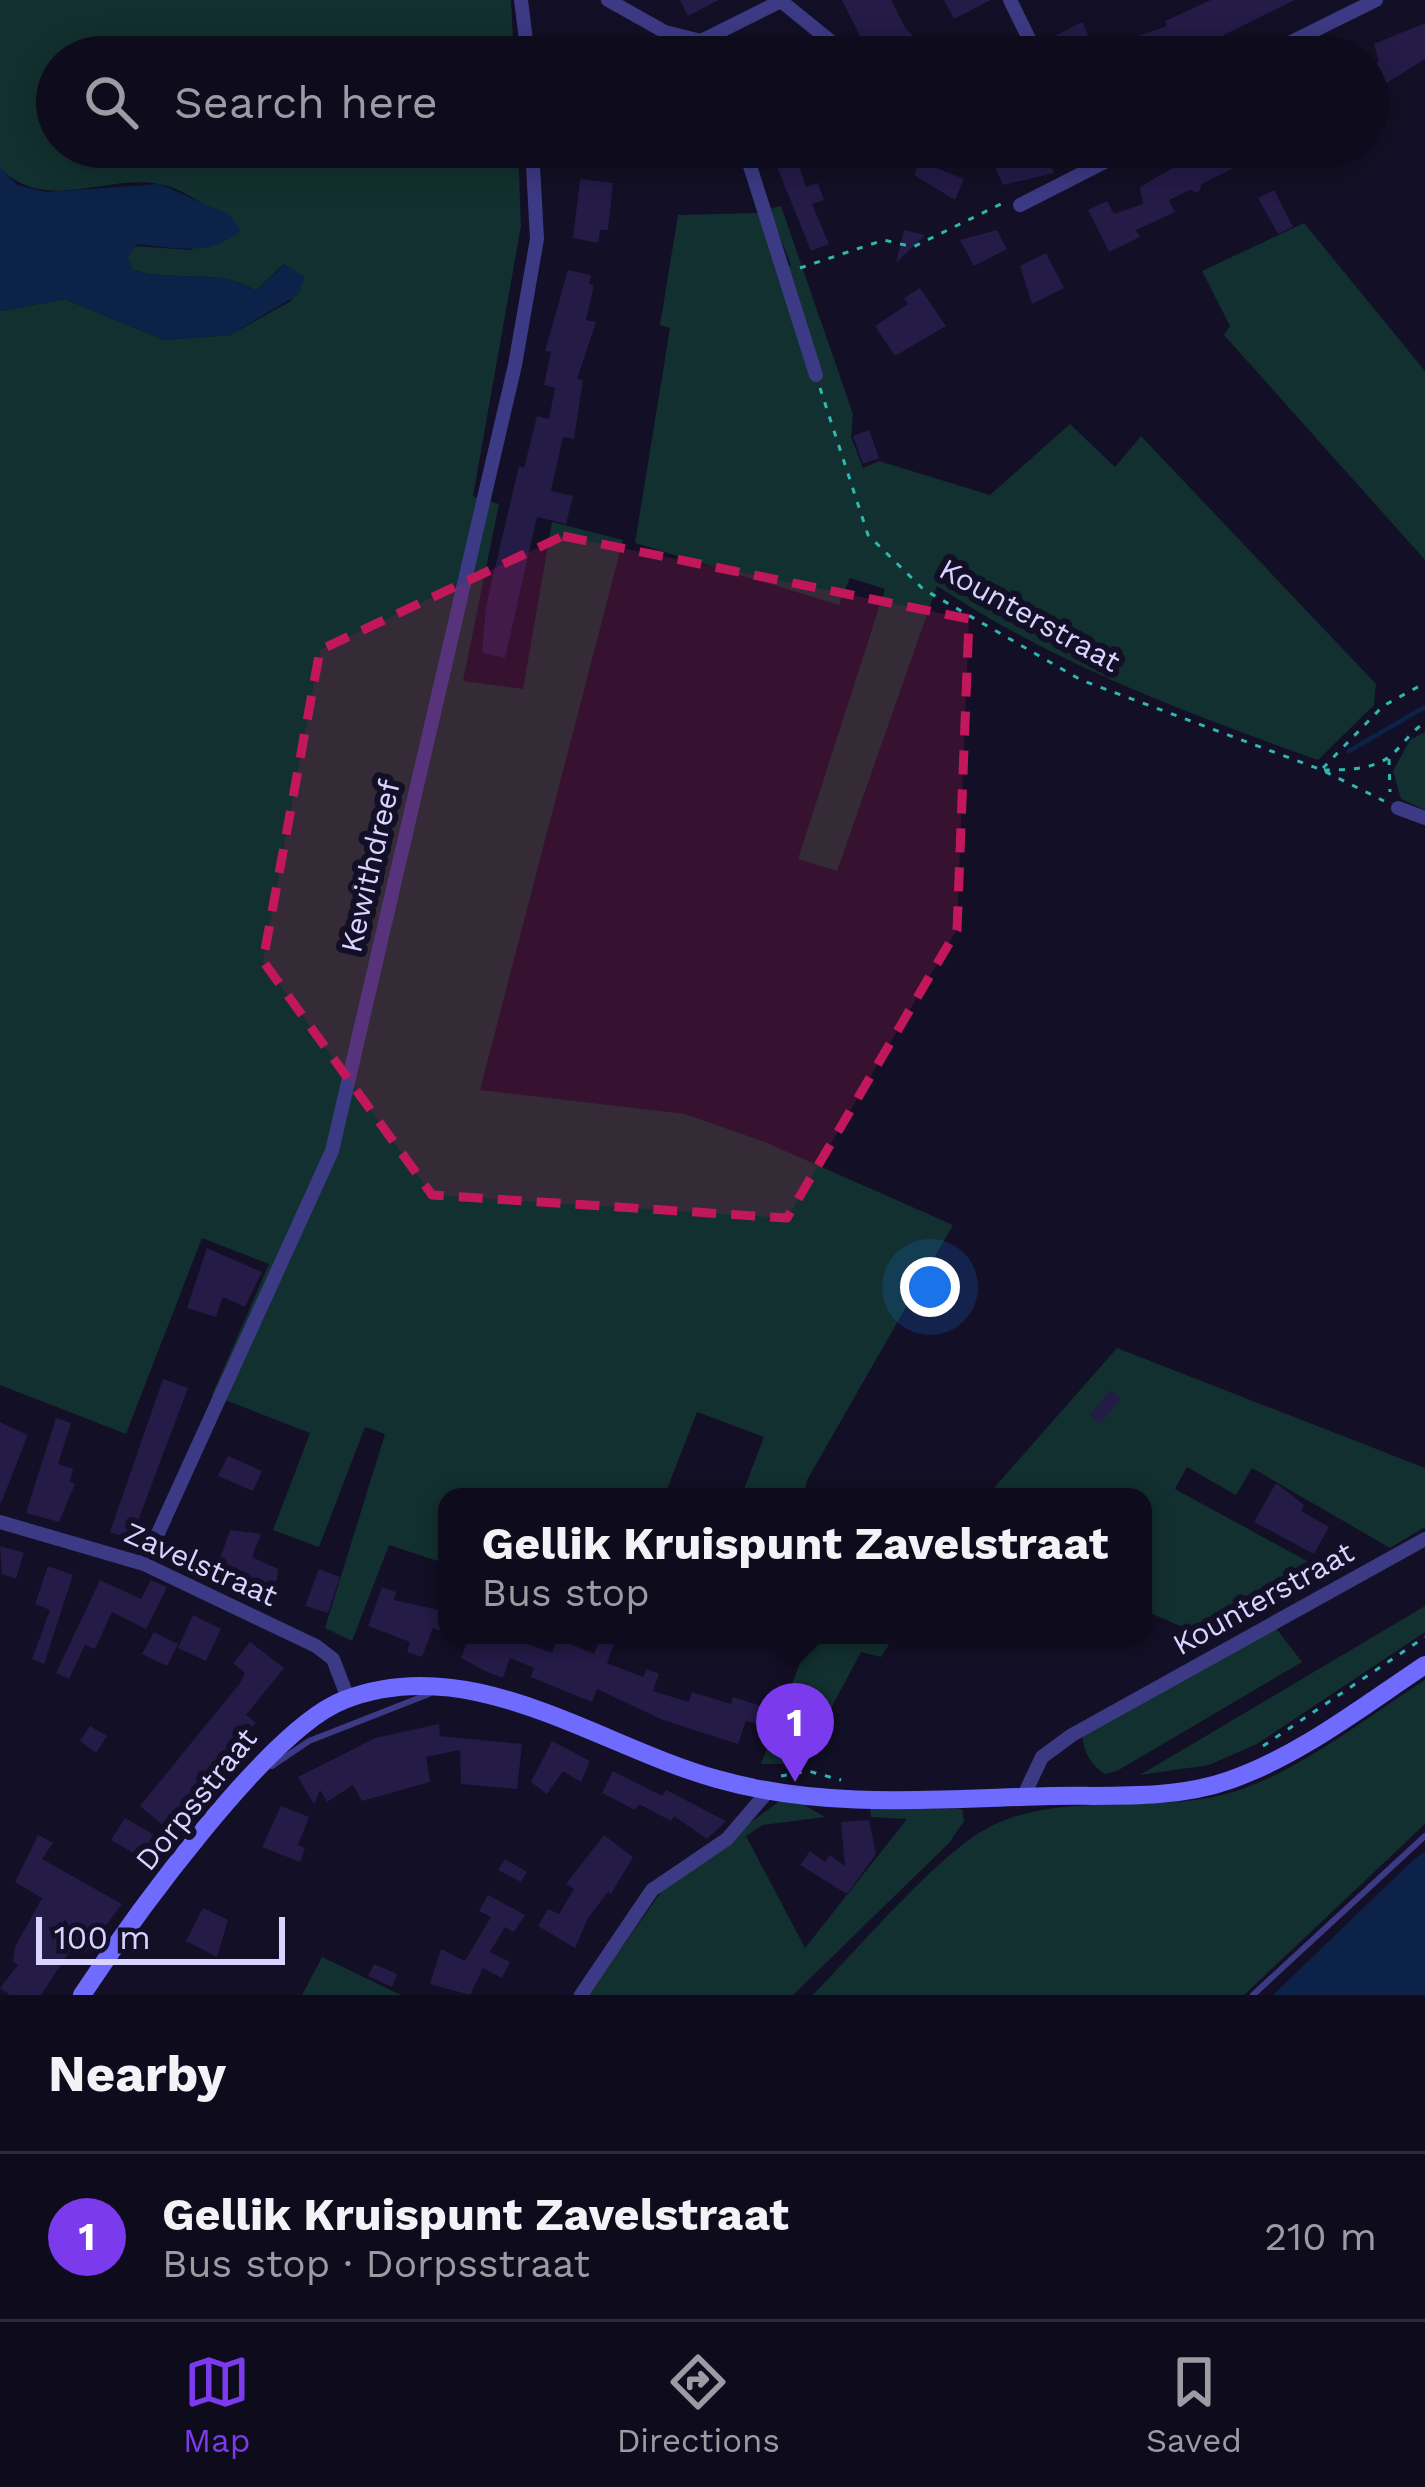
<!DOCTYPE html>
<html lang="en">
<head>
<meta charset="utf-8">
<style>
  body { margin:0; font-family:"Work Sans",sans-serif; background:#171425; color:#f1f3f6 }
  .scale { position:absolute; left:36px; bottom:30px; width:249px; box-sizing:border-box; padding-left:12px; border:6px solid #d9d4ff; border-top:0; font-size:33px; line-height:42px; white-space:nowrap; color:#d9d4ff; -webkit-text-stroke:9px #130f26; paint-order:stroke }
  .you { position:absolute; left:930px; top:1287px; width:42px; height:42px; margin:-30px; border:9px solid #fff; border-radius:50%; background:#1a73e8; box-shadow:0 0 0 18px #1a73e833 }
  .badge { display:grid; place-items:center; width:78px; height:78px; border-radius:50%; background:#7c3aed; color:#fff; font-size:39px; font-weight:700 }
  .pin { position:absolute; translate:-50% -99px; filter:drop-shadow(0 3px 6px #0008) }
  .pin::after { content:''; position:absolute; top:63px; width:42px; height:36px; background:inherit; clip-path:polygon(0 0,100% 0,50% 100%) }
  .popup { position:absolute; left:438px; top:1488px; width:714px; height:156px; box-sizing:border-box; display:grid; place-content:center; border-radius:24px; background:#0e0b1c; filter:drop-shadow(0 3px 9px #0005); font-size:39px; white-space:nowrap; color:#9b9ba3 }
  .popup b { font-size:45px; color:#f1f3f6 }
  .popup::after { content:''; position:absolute; left:50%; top:100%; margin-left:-24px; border:24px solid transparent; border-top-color:#0e0b1c }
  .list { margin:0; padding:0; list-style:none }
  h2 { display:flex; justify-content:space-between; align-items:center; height:156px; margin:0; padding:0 48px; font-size:51px }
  h2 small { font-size:39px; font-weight:400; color:#9b9ba3 }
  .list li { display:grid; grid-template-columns:78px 1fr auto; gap:36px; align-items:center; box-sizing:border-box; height:168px; padding:0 48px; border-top:3px solid #2e2b3b }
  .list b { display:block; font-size:45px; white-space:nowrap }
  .list p { margin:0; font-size:39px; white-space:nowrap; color:#9b9ba3 }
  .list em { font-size:39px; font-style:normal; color:#9b9ba3 }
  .icon { flex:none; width:66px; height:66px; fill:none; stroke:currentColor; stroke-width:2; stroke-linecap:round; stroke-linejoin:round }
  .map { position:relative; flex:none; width:1425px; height:1995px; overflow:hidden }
  .search { position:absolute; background:#0e0b1c; box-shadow:0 6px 30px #0003; left:36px; right:36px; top:36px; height:132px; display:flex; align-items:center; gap:30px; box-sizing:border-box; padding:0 42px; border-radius:66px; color:#9b9ba3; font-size:45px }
  .sheet { height:324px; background:#0e0b1c }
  nav { display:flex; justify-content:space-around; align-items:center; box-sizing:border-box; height:168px; border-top:3px solid #2e2b3b; background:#0e0b1c; font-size:33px; color:#9b9ba3 }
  nav a { display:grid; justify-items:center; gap:6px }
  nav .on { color:#7c3aed }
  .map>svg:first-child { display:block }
  .green { fill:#12302f }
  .water { fill:#0c2248 }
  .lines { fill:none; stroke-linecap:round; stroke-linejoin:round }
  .stream { stroke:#0c2248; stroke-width:4.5 }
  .building { fill:#241b47 }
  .path { stroke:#2fb8b0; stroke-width:3; stroke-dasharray:6 9; stroke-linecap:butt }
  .lane { stroke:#3d3a85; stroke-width:6 }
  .street { stroke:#3d3a85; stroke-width:14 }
  .secondary { stroke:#6f6bff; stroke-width:18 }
  .marked { fill:#c2185b; fill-opacity:0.2; stroke:#c2185b; stroke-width:9; stroke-dasharray:24 15; stroke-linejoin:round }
  .labels { text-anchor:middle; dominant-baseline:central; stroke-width:12; stroke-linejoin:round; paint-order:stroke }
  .street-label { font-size:30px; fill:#d9d4ff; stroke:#130f26 }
</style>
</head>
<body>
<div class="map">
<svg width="1425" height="1995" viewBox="0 0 1425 1995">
  <rect width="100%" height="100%" fill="#130f26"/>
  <!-- green -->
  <path class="green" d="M0 0H511L514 57H57V147H518L521 226 473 496 499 504 463 681 523 689 552 522 623 540 480 1090 685 1114 765 1142 953 1225 807 1480 804 1497H741L764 1437 697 1412 664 1497H447V1564L389 1545 352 1641 325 1628 385 1434 365 1427 319 1547 273 1530 310 1433 212 1395 269 1264 202 1238 126 1434 0 1385V311L65 299 164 340 230 335 291 301 298 277 284 264 256 291C222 267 173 283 133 270L127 258 134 246 191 250 228 214C205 208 183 188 160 184 104 174 46 214 0 168Z
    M781 206 853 414 851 437 863 468 879 461 990 495 1070 424 1115 467 1141 436 1376 684 1374 705 1318 760C1184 712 1057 665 937 586L837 871 798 859 885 589 850 578 839 605 635 543 670 328 660 325 678 215 758 213 779 271 791 265 769 209Z
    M1304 223 1425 371V560L1224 335 1230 326 1202 271Z
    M1425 732V810L1401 799 1393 771 1410 740Z
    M1117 1348 1425 1468V1527L1390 1548 1252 1468 1236 1495 1187 1467 1175 1489 1318 1567 1320 1582 1213 1640 1143 1610V1497H986Z
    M1425 1606V1632L1257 1744 1209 1765 1140 1775Z
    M1275 1627 1302 1662 1117 1771 1105 1774C1090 1765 1082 1749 1082 1732Z
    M798 1635H895L881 1657 861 1652 801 1764H761L809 1640Z
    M1425 1680V1824L1244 1995H813C855 1952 936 1857 984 1830 1057 1788 1156 1817 1236 1791 1303 1769 1365 1718 1425 1680Z
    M781 1800 799 1802 825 1817 763 1825 746 1836 805 1948 907 1819 871 1817 870 1808 962 1809 964 1821 949 1843 793 1995H588L666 1885Z
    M322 1957 401 1995H302Z"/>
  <!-- water -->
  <path class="water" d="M0 168 17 185 46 192 160 184 228 214 241 230C212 257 174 248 137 244L127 258 133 270C174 283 221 267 256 291L285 264 304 277 299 294 230 335 164 340 65 299 0 311Z
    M1425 1851V1995H1273L1411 1862Z"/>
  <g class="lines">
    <!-- stream -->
    <path class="stream" d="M1349 751 1425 707"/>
  </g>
  <!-- building -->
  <path class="building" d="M680 0H719L688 16Z
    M842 0H891L906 29 938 57H893L875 43 868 52Z
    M944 0H991L954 19Z
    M1211 0H1295L1179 57H1127L1122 47 1127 40 1167 26 1165 21Z
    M1082 22 1092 44 1085 47 1090 57H1066L1055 36Z
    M1425 23V59L1382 86 1372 66 1379 62 1374 44Z
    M782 37 807 57H766Z
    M587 41 608 42 607 57H586Z
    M769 147H808L811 158 798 162 806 187 818 183 824 200 812 204 829 244 811 251Z
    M986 147H1008L1015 163 1043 151 1054 173 1003 185Z
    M1208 147H1256L1231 159 1235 167 1202 184 1198 193 1190 190 1169 200 1175 212 1136 230 1140 237 1109 252 1088 210 1107 201 1114 214 1143 204 1140 187Z
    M919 161 964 179 955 200 914 175Z
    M580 179 613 183 608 230H600L598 243 573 238Z
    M1274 190 1293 227 1278 234 1258 198Z
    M904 230 925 235 896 263Z
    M997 230 1007 249 974 266 960 240Z
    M1046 253 1064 288 1032 304 1020 266Z
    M568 270 591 275 589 284 594 285 586 320 596 322 577 379 583 380 574 439 563 437 551 491 573 496 566 524 537 517 505 658 482 653 486 606 519 466 524 468 537 416 549 419 555 388 544 385 551 352 545 351Z
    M920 288 946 326 895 356 875 326 908 304 904 298Z
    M869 430 879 458 863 464 853 436Z
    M207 1248 262 1272 245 1307 223 1297 216 1317 187 1308Z
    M163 1379 188 1388 131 1539 110 1532Z
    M1110 1390 1121 1399 1101 1423 1090 1415Z
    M56 1418 71 1423 58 1464 73 1469 70 1482 75 1484 59 1522 26 1513Z
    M0 1422 28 1435 1 1503H0Z
    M228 1456 262 1471 253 1491 218 1476Z
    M1276 1483 1304 1505 1301 1511 1329 1527 1314 1554 1254 1522Z
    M230 1530 261 1534 252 1557 278 1569 276 1586 263 1602 211 1584Z
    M0 1546 24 1553 16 1579 2 1574Z
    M48 1566 73 1575 44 1664 32 1659 50 1610 35 1604Z
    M319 1569 340 1577 328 1613 305 1606Z
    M100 1580 141 1599 151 1580 167 1587 146 1629 112 1612 95 1649 85 1645 69 1679 56 1673Z
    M382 1587 396 1592 394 1600 447 1612 442 1631 433 1628 422 1657 407 1652 410 1642 368 1626Z
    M193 1615 221 1629 206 1661 178 1648Z
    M154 1632 178 1644 167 1666 142 1654Z
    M470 1635H532L528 1644 552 1653 559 1635H573L570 1644 594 1654 601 1635 615 1641 607 1663 643 1677 647 1669 659 1674 653 1691 689 1702 692 1692 731 1704 733 1697 770 1709 764 1726 746 1721 738 1744 663 1720 597 1689 592 1702 577 1696 531 1677 534 1668 510 1658 503 1678 485 1671 461 1658Z
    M250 1642 284 1668 246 1715 256 1723 192 1793 197 1797 178 1821 169 1814 164 1826 140 1806 240 1683 245 1673 233 1663Z
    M439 1724 440 1736 522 1744 517 1789 461 1784 460 1750 426 1757 430 1782 362 1801 353 1785 327 1802 320 1790 314 1805 298 1777 375 1738Z
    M90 1726 107 1736 96 1753 80 1741Z
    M552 1741 590 1761 581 1782 563 1771 547 1794 531 1782Z
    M613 1771 662 1796 666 1790 726 1821 707 1839 674 1816 671 1821 639 1804 635 1810 602 1793Z
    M281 1806 309 1817 298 1845 305 1848 300 1862 262 1847Z
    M125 1818 158 1837 145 1860 111 1840Z
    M869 1820 876 1854 847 1894 800 1865 810 1851 825 1862 830 1855 845 1866 841 1822Z
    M38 1835 53 1843 42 1859 122 1904 85 1953 73 1946 41 1995H10L0 1988 18 1965 13 1962 15 1947 42 1898 15 1882Z
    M604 1835 633 1857 611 1894 608 1892 588 1918 575 1948 538 1926 548 1909 559 1914 574 1889 566 1884Z
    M505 1859 527 1872 521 1882 498 1870Z
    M488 1895 525 1915 514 1932 505 1927 490 1952 510 1962 502 1978 483 1968 470 1995 430 1984 441 1949 465 1961 491 1917 479 1911Z
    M203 1908 228 1920 217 1957 186 1941Z
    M374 1964 397 1974 392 1987 368 1976Z"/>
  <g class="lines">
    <!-- path -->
    <path class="path" d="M800 268 884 240 913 247 1003 203
      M820 388 868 535 923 589 1081 680 1322 770 1384 801
      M1389 759 1390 792
      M1323 768 1383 706 1425 683
      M1324 770C1345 770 1373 770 1390 756 1404 745 1409 732 1425 723
      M1263 1746 1425 1637
      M781 1776 808 1771 841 1780"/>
    <!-- lane -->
    <path class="lane" d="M272 1766 309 1741 429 1694
      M1253 1995 1425 1836"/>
    <!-- street -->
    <path class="street" d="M521 0 528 57
      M608 0 665 32 701 41
      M1010 0 1038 57
      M781 1 850 57
      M701 41 783 0
      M1261 57 1376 0
      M744 147 816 375
      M1020 205 1134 147
      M1398 808 1425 818
      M0 1522 144 1564 316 1646 333 1659 348 1698
      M144 1564 332 1151 515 365 537 239 532 147
      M1023 1797 1042 1757 1072 1735 1425 1539
      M581 1995 652 1890 727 1839 769 1790"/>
    <!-- secondary -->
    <path class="secondary" d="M82 1995C130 1922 268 1729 344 1700 472 1650 598 1746 717 1779 825 1810 940 1799 1051 1796 1110 1795 1174 1800 1230 1780 1301 1755 1363 1706 1425 1665"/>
  </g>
  <!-- marked area -->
  <path class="marked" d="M563 536 969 619 957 930 787 1218 432 1195 263 961 320 650Z"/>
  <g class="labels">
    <!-- street labels -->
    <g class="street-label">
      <text transform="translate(1030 615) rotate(29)">Kounterstraat</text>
      <text transform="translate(370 866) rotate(-77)">Kewithdreef</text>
      <text transform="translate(201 1564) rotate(24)">Zavelstraat</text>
      <text transform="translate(1263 1598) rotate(-29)">Kounterstraat</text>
      <text transform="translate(196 1799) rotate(-51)">Dorpsstraat</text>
    </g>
  </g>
</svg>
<div class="scale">100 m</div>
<div class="you"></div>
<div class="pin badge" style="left:795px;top:1782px">1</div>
<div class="popup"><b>Gellik Kruispunt Zavelstraat</b>Bus stop</div>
<div class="search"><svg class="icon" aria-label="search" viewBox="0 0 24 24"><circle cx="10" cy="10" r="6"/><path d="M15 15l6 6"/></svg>Search here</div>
</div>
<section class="sheet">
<h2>Nearby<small></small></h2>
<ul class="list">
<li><span class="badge">1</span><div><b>Gellik Kruispunt Zavelstraat</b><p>Bus stop · Dorpsstraat</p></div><em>210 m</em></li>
</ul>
</section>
<nav>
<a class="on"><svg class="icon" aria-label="map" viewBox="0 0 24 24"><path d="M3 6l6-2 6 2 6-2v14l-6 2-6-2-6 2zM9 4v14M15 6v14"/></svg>Map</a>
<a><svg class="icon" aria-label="directions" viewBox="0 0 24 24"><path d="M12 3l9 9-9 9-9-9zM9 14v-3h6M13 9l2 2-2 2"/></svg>Directions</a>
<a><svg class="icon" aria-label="saved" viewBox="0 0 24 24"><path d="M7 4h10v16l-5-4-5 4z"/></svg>Saved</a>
</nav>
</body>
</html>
